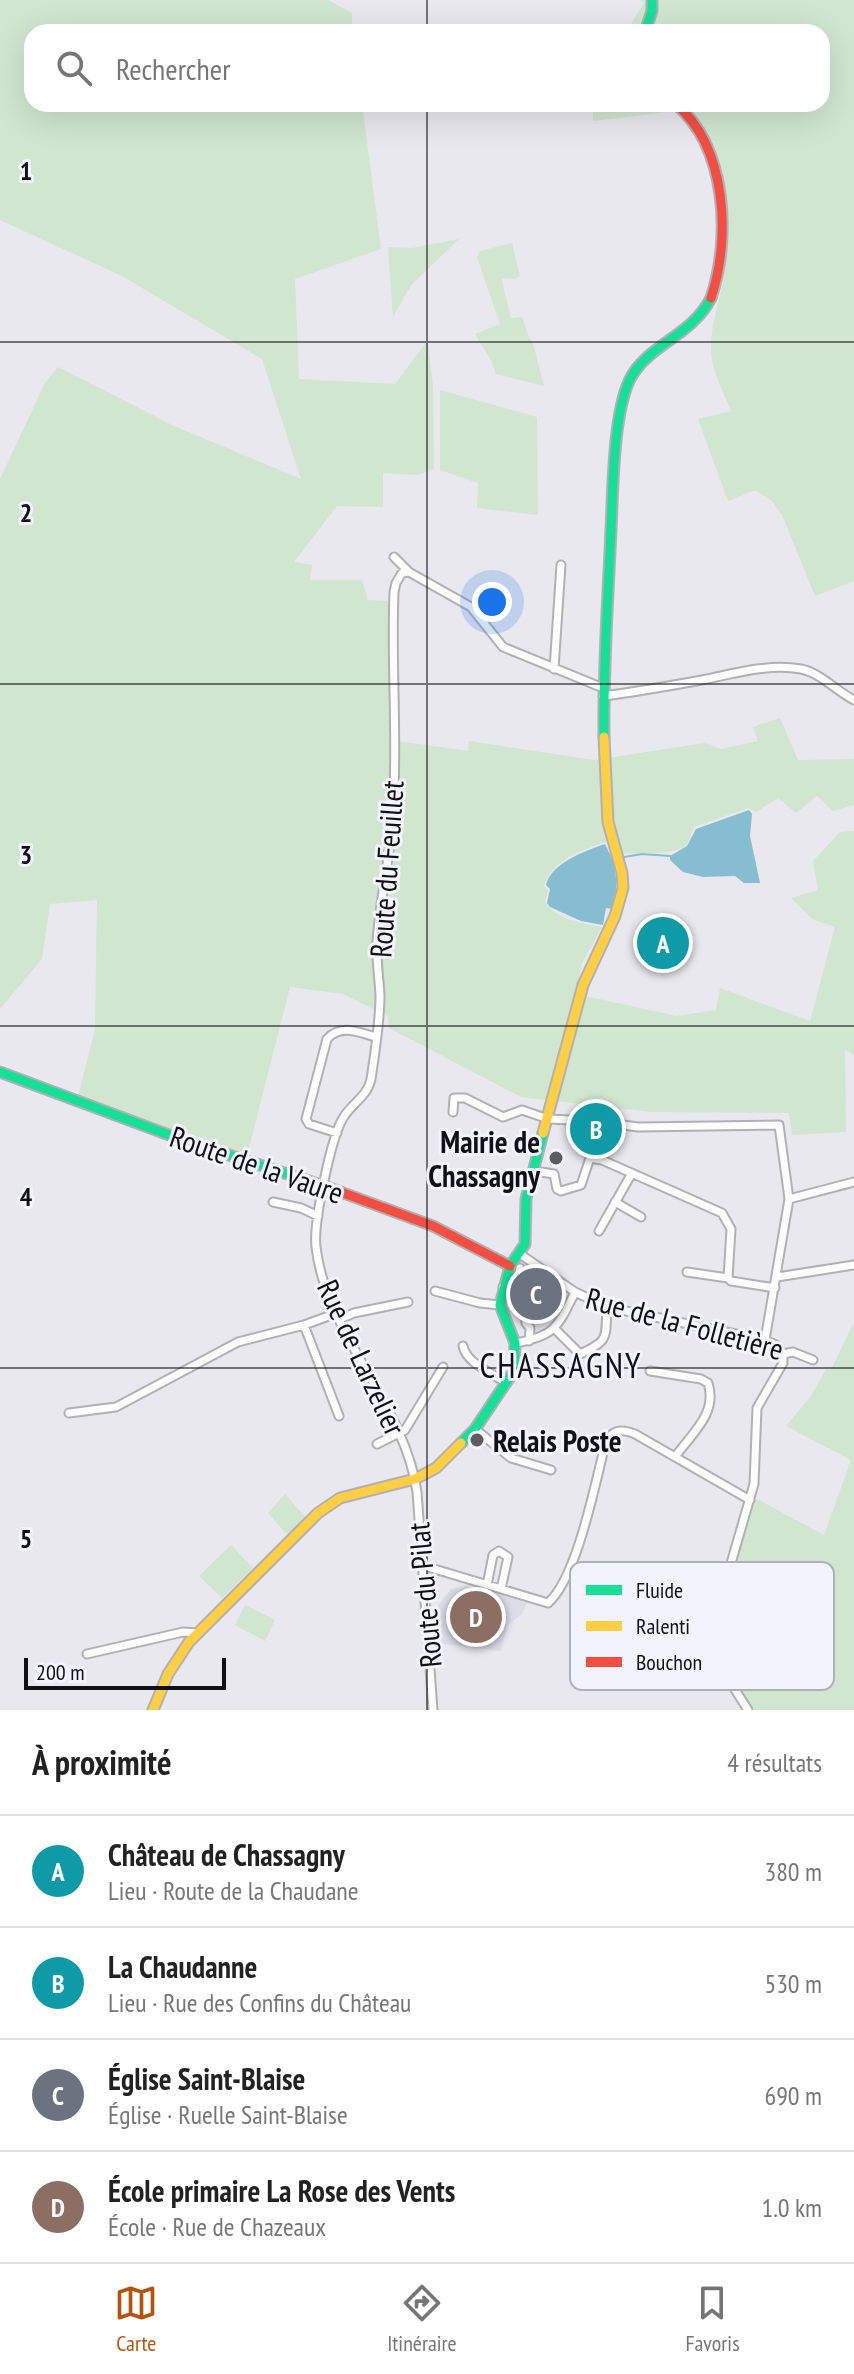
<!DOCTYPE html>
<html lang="fr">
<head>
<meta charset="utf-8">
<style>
  body { margin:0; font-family:"PT Sans Narrow",sans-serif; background:#f2f2f2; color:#222 }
  .scale { position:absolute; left:24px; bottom:20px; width:202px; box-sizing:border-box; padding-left:8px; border:4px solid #111115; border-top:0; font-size:22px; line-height:28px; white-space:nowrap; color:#111115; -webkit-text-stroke:6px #f3f3fe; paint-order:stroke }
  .you { position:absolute; left:492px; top:602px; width:28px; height:28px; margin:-20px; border:6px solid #fff; border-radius:50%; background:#1a73e8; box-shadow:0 0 0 12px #1a73e833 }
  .badge { display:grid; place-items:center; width:52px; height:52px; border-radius:50%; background:#b45309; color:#fff; font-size:26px; font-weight:700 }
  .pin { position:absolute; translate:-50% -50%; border:4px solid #fff; box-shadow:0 2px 8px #0006 }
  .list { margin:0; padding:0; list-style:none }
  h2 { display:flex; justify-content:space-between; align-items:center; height:104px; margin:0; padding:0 32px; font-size:34px }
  h2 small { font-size:26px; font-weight:400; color:#767676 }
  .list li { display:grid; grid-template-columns:52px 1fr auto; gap:24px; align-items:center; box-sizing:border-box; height:112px; padding:0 32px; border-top:2px solid #e0e0e0 }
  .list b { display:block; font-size:30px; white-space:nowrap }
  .list p { margin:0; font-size:26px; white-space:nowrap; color:#767676 }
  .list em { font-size:26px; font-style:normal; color:#767676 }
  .icon { flex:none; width:44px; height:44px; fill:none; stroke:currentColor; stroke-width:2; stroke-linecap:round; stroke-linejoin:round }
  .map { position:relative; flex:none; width:854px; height:1710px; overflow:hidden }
  .search { position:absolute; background:#fff; box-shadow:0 8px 32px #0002; left:24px; right:24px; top:24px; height:88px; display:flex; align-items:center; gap:20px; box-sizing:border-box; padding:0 28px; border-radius:24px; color:#767676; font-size:30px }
  .sheet { height:552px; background:#fff }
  nav { display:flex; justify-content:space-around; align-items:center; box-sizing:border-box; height:112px; border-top:2px solid #e0e0e0; background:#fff; font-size:22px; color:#767676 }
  nav a { display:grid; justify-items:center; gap:4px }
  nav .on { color:#b45309 }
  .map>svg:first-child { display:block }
  .built { fill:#ddddea }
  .green { fill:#d0e6cf }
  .water { fill:#86bdd1 }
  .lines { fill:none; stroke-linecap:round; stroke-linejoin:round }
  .stream { stroke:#86bdd1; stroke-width:2 }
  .street-casing { stroke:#b0b0b5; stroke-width:11 }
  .fast-casing { stroke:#b0b0b5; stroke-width:13 }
  .slow-casing { stroke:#b0b0b5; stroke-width:13 }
  .jam-casing { stroke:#b0b0b5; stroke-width:13 }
  .street { stroke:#fcfcfc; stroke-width:7 }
  .fast { stroke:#16e098; stroke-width:9 }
  .slow { stroke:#ffcf43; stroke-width:9 }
  .jam { stroke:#f24e42; stroke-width:9 }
  .grid { fill:none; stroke:#111115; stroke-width:2; stroke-opacity:0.55 }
  .poi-dot { fill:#5c5c61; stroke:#f3f3fe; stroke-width:3 }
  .labels { text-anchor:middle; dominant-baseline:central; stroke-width:6; stroke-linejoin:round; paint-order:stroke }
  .street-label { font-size:30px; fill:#111115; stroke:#f3f3fe }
  .poi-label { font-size:30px; font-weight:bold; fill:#111115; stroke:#f3f3fe; text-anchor:end }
  .quarter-label { font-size:34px; letter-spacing:2px; fill:#111115; stroke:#f3f3fe }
  .key { fill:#f3f3fe; stroke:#afafb8; stroke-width:2 }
  .key-label { font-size:22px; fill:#111115 }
  .grid-label { font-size:26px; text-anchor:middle; font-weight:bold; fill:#111115; stroke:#f3f3fe; stroke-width:6; stroke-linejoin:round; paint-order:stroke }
</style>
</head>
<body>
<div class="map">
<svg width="854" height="1710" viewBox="0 0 854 1710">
  <rect width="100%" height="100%" fill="#e8e8ee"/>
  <!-- built -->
  <path class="built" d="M465 1586 489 1590 527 1603 522 1614 508 1625 501 1651 437 1643 434 1630 436 1608 451 1589Z"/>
  <!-- green -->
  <path class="green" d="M0 0H328L352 13V32H32V104H362L381 249 295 279 299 379 395 384 428 340 433 388 434 469 417 475 383 473V507L337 506 294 562 312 565 310 580H362L368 600 391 601 389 740 468 751 469 741 595 760 705 743 721 749 758 741 753 727 780 718 798 760 854 759V805L833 811 817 796 796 813 778 798 756 812 748 808 694 827C692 831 690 841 686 845 675 856 639 852 623 854L606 842C582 850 551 860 544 886L548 890 545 902C555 919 583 924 602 927L582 963 576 994 676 1016 716 1010 720 988 810 1021 835 927 812 919 791 898 818 890 813 861 840 832 854 831V1055L845 1050 846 1132 792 1135 789 1113 652 1112 521 1097 389 1028 388 1016 343 994 290 987 247 1156 198 1142 78 1096 95 1030 97 900 50 904 42 959 0 1009V479L45 383 58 367 174 426 301 479 262 359 122 276 0 220Z
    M640 0H854V581L815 596 782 515 771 500 755 490 728 501 698 419 731 411C725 396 717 380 713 365 706 332 720 305 724 274 732 222 723 143 686 104H822V32H626L644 3Z
    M593 104H667L676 111 593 121Z
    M459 239 411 285 393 317 388 247 412 248Z
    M512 243 520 276 515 279 501 278 511 318 522 317 529 337 533 343 544 386 496 374 492 362 475 334 500 324 477 257 480 251Z
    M440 390 537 417 538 515 477 508 478 483 440 470Z
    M852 1326H854V1710H755L713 1650 712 1638 755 1498 824 1535 851 1460 786 1426 811 1396 826 1369 831 1370Z
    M285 1494 307 1519 289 1537 268 1513Z
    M231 1545 253 1568 222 1598 199 1576Z
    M245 1605 275 1620 265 1641 235 1625Z"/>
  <!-- water -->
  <path class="water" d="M749 810 752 814 750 836 760 883H744L735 876 703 877 683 872 670 860V856L687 846 696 829Z
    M605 844C617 867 619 883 613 909L606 908 603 925 581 921 550 907 547 903 550 889 546 885C551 863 585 851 605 844Z"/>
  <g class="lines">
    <!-- stream -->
    <path class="stream" d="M624 857 642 854 670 856"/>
    <!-- street casing -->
    <g class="street-casing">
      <path id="street" d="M394 557 409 572 471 607 503 647 603 688
        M409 572 402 573 396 583 394 592C391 666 398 741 393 815 390 857 380 899 377 941 376 959 379 977 380 995 380 1022 375 1053 371 1079 368 1096 351 1104 343 1118 331 1138 313 1224 316 1247 326 1334 405 1405 417 1492L433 1710
        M554 669 561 565
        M603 696C636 692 669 686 702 680 733 674 768 663 801 669 821 673 836 691 854 700
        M453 1112 454 1098H465L503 1117 522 1110 548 1119 592 1121 638 1127 779 1125 789 1199 765 1340
        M609 1124 602 1160 722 1213 731 1229 728 1278 731 1281 775 1288
        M337 1133 309 1124 306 1119 327 1039C341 1024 357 1032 376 1037
        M534 1171 554 1174 557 1189 561 1191 581 1185 590 1158 602 1160
        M789 1199 854 1182
        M273 1202 301 1208 318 1216
        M615 1202 641 1217
        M599 1231 632 1173
        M520 1254 575 1292 607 1307 765 1340 776 1345 783 1354 793 1352 813 1360
        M687 1272 728 1278
        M777 1277 854 1265
        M516 1285 525 1291 526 1323 530 1328 529 1341
        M503 1287 516 1285 520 1268
        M435 1291 480 1303 500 1305
        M337 1313 304 1325 339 1416
        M340 1319 354 1313 408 1302
        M554 1328 580 1354C610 1340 605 1339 607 1307
        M515 1343C555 1336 558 1327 575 1292
        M463 1346C466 1363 493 1374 507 1383
        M650 1371 701 1379 708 1383C718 1414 691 1434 675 1457
        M69 1413 116 1407 238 1342 304 1325
        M475 1429 511 1458 551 1470
        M377 1444 405 1430 443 1367
        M421 1565 548 1603C577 1578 595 1484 605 1445 611 1430 620 1428 635 1434L750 1500
        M487 1585 493 1555 499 1551 508 1557 501 1589
        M87 1654 183 1632 198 1633
        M748 1710 710 1650 709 1639 754 1484 757 1408 783 1363V1354"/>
    </g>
    <!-- fast casing -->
    <g class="fast-casing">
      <path id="fast" d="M645 32 652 11V0
        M604 737C603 667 608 599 611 530 613 489 613 414 630 379 648 344 691 337 711 298
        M0 1072 177 1138 327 1187
        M461 1443 475 1429 514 1371 515 1343 500 1305 510 1266 525 1244 526 1199 543 1133"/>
    </g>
    <!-- slow casing -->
    <g class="slow-casing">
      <path id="slow" d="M543 1133 583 985 615 916 623 888 622 873 608 822 604 737
        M153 1710 168 1674 189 1642 318 1513 340 1498 415 1479 436 1468 461 1443"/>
    </g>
    <!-- jam casing -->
    <g class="jam-casing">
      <path id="jam" d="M676 104C727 148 731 238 711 298
        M327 1187 433 1226 510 1266"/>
    </g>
    <!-- street -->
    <use href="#street" class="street"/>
    <!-- fast -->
    <use href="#fast" class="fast"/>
    <!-- slow -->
    <use href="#slow" class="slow"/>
    <!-- jam -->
    <use href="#jam" class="jam"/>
  </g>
  <!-- grid -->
  <path class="grid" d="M427 0V32M427 104V1710M0 342H854M0 684H854M0 1026H854M0 1368H854"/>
  <!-- markers -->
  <g class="poi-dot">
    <circle cx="556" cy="1158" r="8"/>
    <circle cx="477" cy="1440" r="8"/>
  </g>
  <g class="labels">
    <!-- street labels -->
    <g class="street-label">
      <text transform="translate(386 869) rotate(-86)">Route du Feuillet</text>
      <text transform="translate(257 1164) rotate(19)">Route de la Vaure</text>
      <text transform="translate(685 1323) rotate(15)">Rue de la Folletière</text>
      <text transform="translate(362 1357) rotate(65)">Rue de Larzelier</text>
      <text transform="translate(424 1595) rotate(-95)">Route du Pilat</text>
    </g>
    <!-- poi labels -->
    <g class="poi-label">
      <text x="540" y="1141">Mairie de<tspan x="540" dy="34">Chassagny</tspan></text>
      <text x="493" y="1440" text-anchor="start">Relais Poste</text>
    </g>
    <!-- quarter labels -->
    <g class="quarter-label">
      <text x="561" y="1365">CHASSAGNY</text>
    </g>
  </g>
  <!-- legend -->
  <rect x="570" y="1562" width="264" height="128" rx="12" class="key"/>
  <rect x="586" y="1585" width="36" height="10" fill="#16e098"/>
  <rect x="586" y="1621" width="36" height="10" fill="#ffcf43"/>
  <rect x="586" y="1657" width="36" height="10" fill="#f24e42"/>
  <g class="key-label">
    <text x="636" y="1598">Fluide</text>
    <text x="636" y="1634">Ralenti</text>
    <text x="636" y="1670">Bouchon</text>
  </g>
  <g class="grid-label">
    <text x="26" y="180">1</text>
    <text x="26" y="522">2</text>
    <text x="26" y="864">3</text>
    <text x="26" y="1206">4</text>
    <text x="26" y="1548">5</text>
  </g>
</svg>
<div class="scale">200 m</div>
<div class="you"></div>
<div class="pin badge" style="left:663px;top:943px;background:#0f9aa8">A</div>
<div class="pin badge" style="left:596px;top:1129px;background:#0f9aa8">B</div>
<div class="pin badge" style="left:536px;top:1294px;background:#6b7280">C</div>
<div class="pin badge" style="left:476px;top:1617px;background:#8d6e63">D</div>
<div class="search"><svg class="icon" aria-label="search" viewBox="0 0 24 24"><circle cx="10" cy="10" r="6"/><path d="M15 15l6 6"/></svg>Rechercher</div>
</div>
<section class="sheet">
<h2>À proximité<small>4 résultats</small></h2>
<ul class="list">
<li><span class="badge" style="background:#0f9aa8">A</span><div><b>Château de Chassagny</b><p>Lieu · Route de la Chaudane</p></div><em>380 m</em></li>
<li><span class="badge" style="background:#0f9aa8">B</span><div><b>La Chaudanne</b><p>Lieu · Rue des Confins du Château</p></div><em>530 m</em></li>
<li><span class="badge" style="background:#6b7280">C</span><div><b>Église Saint-Blaise</b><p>Église · Ruelle Saint-Blaise</p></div><em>690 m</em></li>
<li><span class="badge" style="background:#8d6e63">D</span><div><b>École primaire La Rose des Vents</b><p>École · Rue de Chazeaux</p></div><em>1.0 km</em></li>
</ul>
</section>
<nav>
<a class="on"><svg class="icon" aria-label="map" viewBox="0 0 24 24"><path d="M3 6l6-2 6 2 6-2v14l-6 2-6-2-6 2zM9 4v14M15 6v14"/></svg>Carte</a>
<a><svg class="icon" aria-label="directions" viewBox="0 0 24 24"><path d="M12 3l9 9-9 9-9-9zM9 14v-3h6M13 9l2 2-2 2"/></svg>Itinéraire</a>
<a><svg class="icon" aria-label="saved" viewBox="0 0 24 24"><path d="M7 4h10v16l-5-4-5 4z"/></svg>Favoris</a>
</nav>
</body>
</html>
